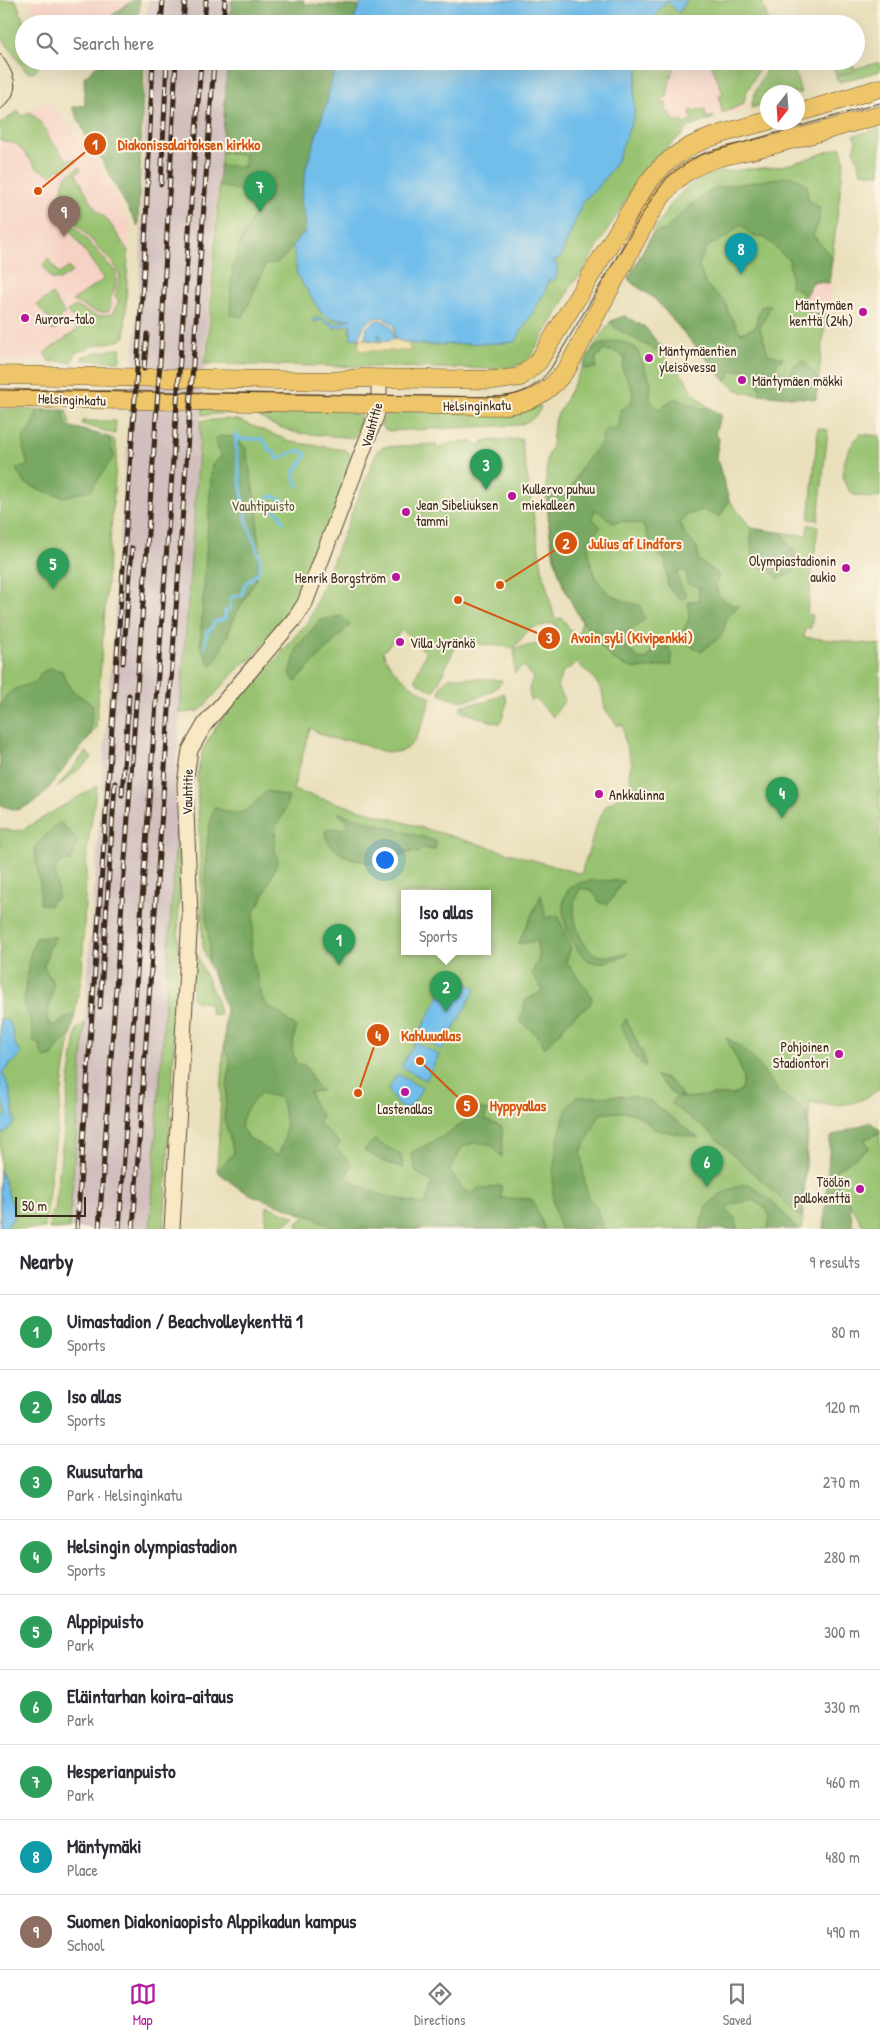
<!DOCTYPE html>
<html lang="en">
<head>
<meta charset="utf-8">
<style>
  body { margin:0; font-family:"Patrick Hand",sans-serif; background:#f2f2f3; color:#2b2b33 }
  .compass { position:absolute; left:760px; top:85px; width:45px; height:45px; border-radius:50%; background:#fff; box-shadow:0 5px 20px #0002; rotate:197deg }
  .scale { position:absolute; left:15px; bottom:12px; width:71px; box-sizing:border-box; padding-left:5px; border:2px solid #3b2a1e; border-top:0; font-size:14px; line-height:18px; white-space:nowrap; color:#3b2a1e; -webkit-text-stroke:4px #fcf5e5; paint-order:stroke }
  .you { position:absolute; left:384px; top:859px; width:18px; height:18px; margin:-12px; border:4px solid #fff; border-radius:50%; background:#1a73e8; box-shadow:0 0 0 8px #1a73e833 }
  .badge { display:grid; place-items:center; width:32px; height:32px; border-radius:50%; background:#b5179e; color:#fff; font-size:16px; font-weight:700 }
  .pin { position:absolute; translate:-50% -41px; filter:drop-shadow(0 1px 2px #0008) }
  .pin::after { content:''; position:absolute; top:26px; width:18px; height:15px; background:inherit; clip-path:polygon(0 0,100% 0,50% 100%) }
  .popup { position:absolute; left:401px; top:890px; width:90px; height:65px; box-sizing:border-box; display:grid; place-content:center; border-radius:0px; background:#fff; filter:drop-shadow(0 1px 4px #0005); font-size:16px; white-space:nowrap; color:#7c7c81 }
  .popup b { font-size:19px; color:#2b2b33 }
  .popup::after { content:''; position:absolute; left:50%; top:100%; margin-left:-10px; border:10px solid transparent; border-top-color:#fff }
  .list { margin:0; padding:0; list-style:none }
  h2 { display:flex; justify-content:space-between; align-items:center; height:65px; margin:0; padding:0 20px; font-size:21px }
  h2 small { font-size:16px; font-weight:400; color:#7c7c81 }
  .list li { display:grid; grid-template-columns:32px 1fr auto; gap:15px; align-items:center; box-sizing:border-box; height:75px; padding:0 20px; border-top:1px solid #e1e1e2 }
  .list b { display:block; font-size:19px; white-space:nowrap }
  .list p { margin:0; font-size:16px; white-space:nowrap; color:#7c7c81 }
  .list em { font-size:16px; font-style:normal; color:#7c7c81 }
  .icon { flex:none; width:28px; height:28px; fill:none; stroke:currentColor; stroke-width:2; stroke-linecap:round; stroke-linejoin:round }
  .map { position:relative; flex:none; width:880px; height:1229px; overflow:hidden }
  .search { position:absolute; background:#fff; box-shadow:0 5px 20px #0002; left:15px; right:15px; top:15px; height:55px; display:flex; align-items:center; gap:12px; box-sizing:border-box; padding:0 18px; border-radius:28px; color:#7c7c81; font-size:19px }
  .sheet { height:740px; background:#fff }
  nav { display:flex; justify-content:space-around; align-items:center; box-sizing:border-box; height:70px; border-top:1px solid #e1e1e2; background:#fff; font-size:14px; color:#7c7c81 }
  nav a { display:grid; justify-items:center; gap:2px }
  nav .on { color:#b5179e }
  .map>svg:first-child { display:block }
  .built { fill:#f6d2c4 }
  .industrial { fill:#d1bfbe }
  .green { fill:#97c26f; stroke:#697646; fill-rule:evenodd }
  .forest { fill:#79a862; stroke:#5a6940; fill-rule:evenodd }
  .sand { fill:#eeda9e; stroke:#94825e }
  .water { fill:#71beeb; stroke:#567484 }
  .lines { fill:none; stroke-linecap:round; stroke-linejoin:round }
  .stream { stroke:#71beeb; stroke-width:3 }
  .secondary-casing { stroke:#554536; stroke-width:17 }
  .primary-casing { stroke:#554536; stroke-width:19 }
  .secondary { stroke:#f8e8c3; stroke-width:15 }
  .primary { stroke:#eec569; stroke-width:18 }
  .tram { stroke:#3b2a1e; stroke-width:1 }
  .rail-casing { stroke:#3b2a1e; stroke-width:5 }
  .rail { stroke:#fcf5e5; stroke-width:3; stroke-dasharray:9; stroke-linecap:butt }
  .poi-dot { fill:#b5179e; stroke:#fcf5e5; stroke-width:2 }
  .labels { text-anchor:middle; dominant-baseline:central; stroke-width:4; stroke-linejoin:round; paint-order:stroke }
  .poi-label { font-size:14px; fill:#3b2a1e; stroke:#fcf5e5; text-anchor:start }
  .street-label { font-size:14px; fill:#3b2a1e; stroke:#fcf5e5 }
  .park-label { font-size:14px; fill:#575836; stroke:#fcf5e5 }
  .leader { fill:none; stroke:#d7540e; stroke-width:2 }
  .callout-dot { fill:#d7540e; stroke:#fcf5e5; stroke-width:2 }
  .mark-label { font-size:15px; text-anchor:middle; font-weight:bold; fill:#fff }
  .callout-label { font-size:15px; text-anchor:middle; font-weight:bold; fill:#d7540e; stroke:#fcf5e5; stroke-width:4; stroke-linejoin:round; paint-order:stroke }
</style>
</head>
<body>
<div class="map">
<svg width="880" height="1229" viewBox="0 0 880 1229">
  <rect width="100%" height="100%" fill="#fcf5e5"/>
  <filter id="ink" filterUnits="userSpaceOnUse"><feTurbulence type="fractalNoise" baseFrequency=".02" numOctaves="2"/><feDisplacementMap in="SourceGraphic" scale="10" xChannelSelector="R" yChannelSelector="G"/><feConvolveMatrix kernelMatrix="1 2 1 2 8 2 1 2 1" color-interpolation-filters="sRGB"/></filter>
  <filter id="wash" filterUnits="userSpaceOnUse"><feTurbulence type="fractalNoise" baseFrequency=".0096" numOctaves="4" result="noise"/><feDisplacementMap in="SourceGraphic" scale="20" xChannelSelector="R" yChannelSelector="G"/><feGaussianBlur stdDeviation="1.12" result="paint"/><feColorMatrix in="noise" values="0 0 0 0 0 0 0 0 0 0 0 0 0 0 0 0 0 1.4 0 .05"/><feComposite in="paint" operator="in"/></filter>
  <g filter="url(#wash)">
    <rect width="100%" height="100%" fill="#e9dfbb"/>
    <!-- built -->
    <path class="built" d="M29 0H133L100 24H38Z
      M673 61H714L719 74 745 102V109L698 123 676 125 662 107V104L664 88Z
      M46 99 92 153 130 223 125 337 121 338V340L88 347V349L76 352 72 362 0 361V124L18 111 23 116Z
      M813 281 833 283 829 314 808 313 805 296Z"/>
    <!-- industrial -->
    <path class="industrial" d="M148 0H232L230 24H147Z
      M146 61H228L211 269 183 672 175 783 177 821 169 949 150 1229H69L140 267Z"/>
    <!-- green -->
    <path class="green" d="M0 0H16L25 24 24 61H39C39 69 36 72 29 73L25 70 0 35Z
      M666 0H762L769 24H654L656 14Z
      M228 61H345L370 273 351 320 335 324 318 317 314 322 321 320 335 328 350 324 349 332 359 339 378 341V335H380L382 342 395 339 407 343 554 260 550 251 634 115 635 86 640 61H677L670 79 667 97H663L662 103H666L667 113H670L674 121 682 120 683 124 692 121 690 111 705 109 706 118 713 116 714 118 687 128 682 135 653 159 645 169 582 272 571 286 561 307 530 357 521 364 500 369 203 364 207 355Z
      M710 61H763L746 93 744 103 735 108 722 113 719 95 723 94Z
      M771 61H792L801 93 768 92 767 103 751 108 755 92Z
      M832 61H851L854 69 880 62V71L839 82 835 77 854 71 836 75Z
      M18 111 23 116 28 112 34 115 47 131V136L67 160 75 159 77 162 63 170 61 168 51 175 37 168 17 144 0 140V124Z
      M880 129V174L861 172 854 150 856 143 854 135Z
      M841 147 844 161 829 283 813 282 805 296 809 313 826 314 816 399 745 393 735 389 654 298 632 283 628 278C643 252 662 209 684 190 714 163 753 173 790 164 807 160 824 152 841 147Z
      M79 167 81 170 76 174 96 210 107 219 128 251 125 337 121 338V340L88 347V349L76 352 72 362 49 361 44 353 77 330 73 319 67 311 76 306 97 316 112 314 119 300 115 297 120 277 117 268 71 218 59 201 65 177Z
      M61 211 116 272C117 281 115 294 109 300L112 305 108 312H96L72 301 104 279 58 213Z
      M48 258 59 274 69 267 72 272 60 280 51 279 43 265Z
      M52 294 65 314 60 317V326L53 331 49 325 52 322 37 305Z
      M624 316 645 327 665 352 663 354 686 380 691 391 708 407 721 415 715 432 719 439 716 456 729 500 751 528 806 536 808 525 818 526 807 614 813 615 811 628 805 629 804 637 880 645V1088C858 1107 836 1107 810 1102L802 1229H298L297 1223 305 1218C290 1205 270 1203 252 1195 238 1189 228 1179 217 1170L226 1007 203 948 197 775 203 749 218 724 235 701 259 679 309 620 377 451 383 447 436 444 437 450C446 441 461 442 473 442L477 446 482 445 483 441 521 439 543 573 555 619 562 618 577 639 582 622 563 586 554 557 549 530 546 485 547 458 552 446 554 423 557 416 593 347 611 321ZM555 623 559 641 515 648 514 673 523 666 533 677 529 689 530 700 536 699 553 717 565 700 557 686 563 672 577 663 592 676 602 691 605 709 617 725H623L624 739 632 764 629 773 632 787 606 806 598 821 581 874 293 790 310 728C318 733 328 738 339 740 343 741 349 739 354 741 409 765 415 750 431 698 413 687 391 673 383 652L402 630 426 652 415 678 417 682 434 692 458 641 514 648 530 628ZM405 893H487V951H405Z
      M121 348 120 361 82 360 83 356Z
      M538 404 541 407C537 418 527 423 517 425L389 431 383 428 381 425 386 413Z
      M203 407 360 410 361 420 354 438 297 433 273 425 251 412 202 415Z
      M0 409 66 410 70 423 68 426 114 439 117 451 96 728 43 795 33 803 17 810 0 805Z
      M225 419 238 420 292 442 345 450 349 453 354 461 300 602 250 660 241 665 200 711 180 713 201 421Z
      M83 421H116L115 434 82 424Z
      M818 428 828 430 818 520 809 519Z
      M861 434 880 436V497L871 498 854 495C834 480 845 448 861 434Z
      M453 677 501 680 502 682C490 697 455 708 440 693 439 685 446 679 453 677Z
      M504 693 507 703 500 724 463 712 460 710 462 705 485 702Z
      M86 751 92 758 57 788Z
      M97 786 87 850 82 974 65 1066 44 1229H0V828L11 831 22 830Z
      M177 821 180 826 177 999 164 1229H150Z
      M194 951 197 952 198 959 217 1001 220 1015 211 1014 209 1003 196 1001 192 998Z
      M85 1023 69 1229H49L52 1211H55L70 1075 77 1029Z
      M880 1133V1229H865L832 1173 868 1148 865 1139Z
      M267 1206 295 1217 278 1229H265Z"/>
    <!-- forest -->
    <path class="forest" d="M133 0H139C140 10 140 18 130 24H100Z
      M232 0H304V4L359 6 352 24H230Z
      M268 61H336L327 102 306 168 301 201 306 223 305 233C291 243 286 266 266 264L243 317 230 315 232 270 241 241 260 205 258 194 219 186 220 165 243 167 245 155 222 152 227 69 267 71Z
      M144 62 138 227 101 159 91 143 84 135 85 133 72 107 85 105 84 77 96 66 106 64 124 66Z
      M792 176 807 185 808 200 820 208 819 222 813 235 832 258 829 283 813 281 805 296 803 295 797 289 790 286 791 276 789 260 764 237 751 235 741 224 728 236 707 247 699 264 705 284 725 302 729 314 741 333 756 327 757 317 761 307 771 305 760 328 768 354 783 358 775 366 781 379 791 375 795 364 804 361 818 380 816 399 761 394 757 380 745 370 731 372 726 382 654 298 632 283 628 278 654 233 665 230 690 205 715 188Z
      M624 316 645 327 665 352 662 354 614 327 611 321Z
      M618 340 636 348 651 382 650 400 659 409 675 398 702 409 708 407 721 415 715 432 719 439 716 456 729 500 720 517 703 510 687 515 680 523 685 535 697 547 699 561 719 575 716 585 718 595 730 604 739 606 729 615 721 636 701 652 679 638 689 619 688 602 699 600V587L687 583V570L677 573 680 585 687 596 682 600 668 587 665 559 655 552 643 525 622 521 614 523 595 509 593 519 601 527 588 541C590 579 602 598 640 605L645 619 629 631 625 647 641 660 648 658 657 642 667 643 671 653 672 665C659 666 646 670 633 668 615 665 605 652 595 638 558 592 551 553 547 495L558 497 568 493 584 462 602 442 601 438 607 427 619 428 620 410 631 403 633 391 622 368 625 358 615 352 605 350 596 357V368L587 369 582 367 593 347Z
      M38 409 41 411 63 410 67 426 109 437 114 456 91 490 64 497 43 491 25 483 16 469 28 466 23 448 24 436 32 427Z
      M220 436 234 437 246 448 258 517 257 531 260 549 256 579 238 611 218 656 211 667 200 645 212 465 221 457 215 440Z
      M751 528 783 533 786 541 793 550 796 567 789 575 778 578 767 568 754 567 751 544Z
      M341 616 350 625 295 682 290 674 297 647 319 621Z
      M50 668 62 671 71 690 93 705 90 736 43 795 33 803 17 810 0 805V710C7 686 16 690 37 681L41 673Z
      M267 791 289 797 283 815 276 826 274 846 278 861 260 904 255 908 251 949 261 995 266 1005 282 1015 296 1027 292 1050 296 1063 306 1066 314 1083 322 1091 310 1092 314 1105 323 1117 318 1123 340 1143 336 1148 352 1164 346 1176C367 1194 399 1199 425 1205L432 1183 416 1172 411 1153C435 1140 461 1130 477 1107L488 1111 484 1119 502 1127V1157L490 1144 474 1143 462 1147 450 1171 464 1190 472 1194 480 1187 486 1189 501 1185V1198L532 1199 545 1229H336C310 1213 280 1207 253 1195 239 1190 228 1180 217 1171L234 1153 224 1119 230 1061 225 1050 226 1007 208 962C212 947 207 930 206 915 204 882 205 838 214 807 244 820 245 811 267 791ZM261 1093 281 1098C286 1118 289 1138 277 1156L248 1137 241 1128C243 1111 249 1105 261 1093Z
      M338 813 436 841 435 850 423 848 417 853 413 851 401 856 394 853 391 847 388 846 373 864C355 860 328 854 325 832L328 828 342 829 349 827 347 822Z
      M61 823 78 841 71 861 60 862 55 869 58 897 51 901 50 906 40 904V885L34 847 56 825Z
      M623 881H624C617 888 614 897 608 904L600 903C595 894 591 887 580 889 578 893 575 899 574 903 573 922 581 950 600 956 607 957 620 955 627 953L626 956C617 958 601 965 592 962 571 955 550 898 573 886 586 878 608 881 623 881Z
      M541 895 546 918 558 915 571 948 566 961C574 974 586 985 592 998L590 1005 575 1015 545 1048 537 1035 520 1021 526 1000 543 991 532 973 539 958 537 941 518 944Z
      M56 937 49 948 44 967 54 984 47 1017 49 1024 55 1025 75 1013 71 1036 61 1043 52 1056 45 1058 41 1054 40 1044 34 1043 30 1018 23 1005C27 982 26 960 36 938Z
      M626 1019 645 1059 646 1067C626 1052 633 1043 621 1027Z
      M726 1037 745 1050 757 1062 778 1091 808 1113 802 1218 707 1130 670 1103 674 1099 682 1097 674 1095 655 1076C674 1079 673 1084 684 1098L713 1095H733L741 1091C748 1072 733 1054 726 1037Z
      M632 1096 650 1101 699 1138 653 1129C637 1109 624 1111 600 1114L581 1152 585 1184 589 1199 596 1206 603 1229H560L553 1202V1172L558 1139 566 1110 576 1097Z
      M870 1122 880 1130V1133L865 1139 869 1148 832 1173 850 1205 853 1229H824L830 1137Z
      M374 1140 400 1154 404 1168 384 1162 364 1150Z
      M748 1183 775 1204 793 1225 798 1229H767L770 1216 764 1207 753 1200 733 1204 727 1210 736 1219 737 1229H700C705 1197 720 1193 748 1183Z"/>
    <!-- sand -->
    <path class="sand" d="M359 339 382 342 395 339 407 343 412 351H360L358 346Z"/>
    <!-- water -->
    <path class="water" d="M362 0H687L679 13 668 2C659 6 656 14 654 24H352Z
      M336 61H640L635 85 634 116 617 161 600 185 584 200 560 258 554 260C558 265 558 275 555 280H548L546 290 515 342C496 344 479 343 460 344 434 344 422 348 395 339L394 325 382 317C367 318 362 326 359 339L351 338 350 324 335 328 321 320 314 322 312 320C322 315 325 321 335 324L351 319H333L322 314 297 275 293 246 299 237 305 233 306 223 301 201 306 168 327 102Z
      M379 320C390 322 394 329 393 340L382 342 380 335H378L379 342 365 339 367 327 374 322Z
      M451 975 476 988 442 1050 417 1037Z
      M0 1019C16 1020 11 1035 15 1044 17 1049 20 1050 21 1055L11 1063 3 1073 10 1091 15 1122 11 1127 0 1136V1115L5 1117 7 1113 2 1102 0 1094Z
      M415 1042 439 1055 426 1080 401 1067Z
      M397 1074 422 1088C418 1095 408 1118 397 1104 393 1100 394 1095 388 1091Z
      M0 1169 14 1210 13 1219 5 1229H0Z"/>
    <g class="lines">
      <!-- stream -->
      <path class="stream" d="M237 435 240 439H262L267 444 269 451H274L275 457 278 459 298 450 305 453 306 457 294 472 298 486
        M283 522 280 514 268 506V498L274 496 284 501
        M205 648 207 632 212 628 214 622 225 619V611L230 609 231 597 242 595 245 584 258 573 260 568V557L247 522 240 482 235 433"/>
    </g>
  </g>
  <g filter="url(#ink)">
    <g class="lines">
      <!-- secondary casing -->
      <g class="secondary-casing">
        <path id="secondary" d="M172 1229 190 916 185 783 190 750 205 724 296 617 305 603 376 416 379 405V379"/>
      </g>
      <!-- primary casing -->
      <g class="primary-casing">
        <path id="primary" d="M798 113 880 88
          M0 375 332 381 363 378 500 380 520 377 538 362 644 188C675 142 717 135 768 121
          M0 398 495 406C528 405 549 394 568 367L650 214C661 197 671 182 688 171 713 155 744 153 772 145 808 136 844 125 880 115"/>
      </g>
      <!-- secondary -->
      <use href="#secondary" class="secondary"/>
      <!-- primary -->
      <use href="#primary" class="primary"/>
      <!-- tram -->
      <path class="tram" d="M0 53C15 75 24 91 0 110
        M0 390 499 397C521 395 538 387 551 368L652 198 667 178 678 169 700 155 880 103"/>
      <!-- rail casing -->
      <g class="rail-casing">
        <path id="rail" d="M161 24 163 0
          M183 24 185 0
          M204 24 206 0
          M223 24 225 0
          M161 184 167 61
          M144 369 147 334
          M123 663 132 548
          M122 795 129 695
          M100 1007 115 783
          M77 1229 144 268 153 61
          M99 1229 161 348 176 61
          M119 1229 201 61
          M133 1229 214 61"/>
      </g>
      <!-- rail -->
      <use href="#rail" class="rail"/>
    </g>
  </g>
  <!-- markers -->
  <g class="poi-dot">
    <circle cx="863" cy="312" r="5"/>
    <circle cx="25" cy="318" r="5"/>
    <circle cx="649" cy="358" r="5"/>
    <circle cx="742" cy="380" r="5"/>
    <circle cx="512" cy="496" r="5"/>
    <circle cx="406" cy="512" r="5"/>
    <circle cx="846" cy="568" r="5"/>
    <circle cx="396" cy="577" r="5"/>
    <circle cx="400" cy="642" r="5"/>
    <circle cx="599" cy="794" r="5"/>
    <circle cx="839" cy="1054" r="5"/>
    <circle cx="405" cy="1092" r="5"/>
    <circle cx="860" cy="1189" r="5"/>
  </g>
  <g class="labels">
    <!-- poi labels -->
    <g class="poi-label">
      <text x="853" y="304" text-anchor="end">Mäntymäen<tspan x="853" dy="16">kenttä (24h)</tspan></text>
      <text x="35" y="318">Aurora-talo</text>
      <text x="659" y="350">Mäntymäentien<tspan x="659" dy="16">yleisövessa</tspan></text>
      <text x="752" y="380">Mäntymäen mökki</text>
      <text x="522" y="488">Kullervo puhuu<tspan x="522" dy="16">miekalleen</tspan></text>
      <text x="416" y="504">Jean Sibeliuksen<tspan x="416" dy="16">tammi</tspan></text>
      <text x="836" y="560" text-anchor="end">Olympiastadionin<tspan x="836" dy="16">aukio</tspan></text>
      <text x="386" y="577" text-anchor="end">Henrik Borgström</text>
      <text x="410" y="642">Villa Jyränkö</text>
      <text x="609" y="794">Ankkalinna</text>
      <text x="829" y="1046" text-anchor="end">Pohjoinen<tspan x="829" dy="16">Stadiontori</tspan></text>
      <text x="405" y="1108" text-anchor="middle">Lastenallas</text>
      <text x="850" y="1181" text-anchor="end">Töölön<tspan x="850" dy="16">pallokenttä</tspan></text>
    </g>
    <!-- street labels -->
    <g class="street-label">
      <text transform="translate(72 399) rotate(2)">Helsinginkatu</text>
      <text transform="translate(477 405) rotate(-1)">Helsinginkatu</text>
      <text transform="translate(371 425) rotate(-74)">Vauhtitie</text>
      <text transform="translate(187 792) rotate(-89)">Vauhtitie</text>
    </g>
    <!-- park labels -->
    <g class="park-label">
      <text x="263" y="505">Vauhtipuisto</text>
    </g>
  </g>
  <!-- callouts -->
  <path class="leader" d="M38 191L95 144M500 585L566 543M458 600L549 638M358 1093L378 1035M420 1061L467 1106"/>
  <g class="callout-dot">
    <circle cx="38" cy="191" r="5"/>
    <circle cx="500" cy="585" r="5"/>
    <circle cx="458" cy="600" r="5"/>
    <circle cx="358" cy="1093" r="5"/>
    <circle cx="420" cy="1061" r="5"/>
    <circle cx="95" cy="144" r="12"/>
    <circle cx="566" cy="543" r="12"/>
    <circle cx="549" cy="638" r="12"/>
    <circle cx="378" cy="1035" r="12"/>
    <circle cx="467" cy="1106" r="12"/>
  </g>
  <g class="mark-label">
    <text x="95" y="150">1</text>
    <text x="566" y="549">2</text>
    <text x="549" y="643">3</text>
    <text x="378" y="1041">4</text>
    <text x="467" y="1111">5</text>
  </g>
  <g class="callout-label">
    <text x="189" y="150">Diakonissalaitoksen kirkko</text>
    <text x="635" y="549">Julius af Lindfors</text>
    <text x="632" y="643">Avoin syli (Kivipenkki)</text>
    <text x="431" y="1041">Kahluuallas</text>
    <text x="518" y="1111">Hyppyallas</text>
  </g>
</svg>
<svg class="compass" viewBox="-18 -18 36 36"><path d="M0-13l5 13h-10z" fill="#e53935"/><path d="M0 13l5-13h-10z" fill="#7c7c81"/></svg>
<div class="scale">50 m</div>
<div class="you"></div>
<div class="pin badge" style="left:339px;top:965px;background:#2e9e5b">1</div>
<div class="pin badge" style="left:446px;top:1012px;background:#2e9e5b">2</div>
<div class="popup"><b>Iso allas</b>Sports</div>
<div class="pin badge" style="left:486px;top:490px;background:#2e9e5b">3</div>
<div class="pin badge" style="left:782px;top:818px;background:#2e9e5b">4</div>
<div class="pin badge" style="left:53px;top:589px;background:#2e9e5b">5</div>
<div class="pin badge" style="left:707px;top:1187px;background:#2e9e5b">6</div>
<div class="pin badge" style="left:260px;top:212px;background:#2e9e5b">7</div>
<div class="pin badge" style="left:741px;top:274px;background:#0f9aa8">8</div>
<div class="pin badge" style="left:64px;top:237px;background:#8d6e63">9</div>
<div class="search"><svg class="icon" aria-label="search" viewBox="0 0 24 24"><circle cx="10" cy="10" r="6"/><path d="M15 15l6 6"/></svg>Search here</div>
</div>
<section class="sheet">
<h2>Nearby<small>9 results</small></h2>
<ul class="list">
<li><span class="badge" style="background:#2e9e5b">1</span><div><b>Uimastadion / Beachvolleykenttä 1</b><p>Sports</p></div><em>80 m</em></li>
<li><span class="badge" style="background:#2e9e5b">2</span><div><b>Iso allas</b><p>Sports</p></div><em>120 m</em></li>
<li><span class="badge" style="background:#2e9e5b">3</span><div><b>Ruusutarha</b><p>Park · Helsinginkatu</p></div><em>270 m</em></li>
<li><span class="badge" style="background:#2e9e5b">4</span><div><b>Helsingin olympiastadion</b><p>Sports</p></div><em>280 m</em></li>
<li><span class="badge" style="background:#2e9e5b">5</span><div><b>Alppipuisto</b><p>Park</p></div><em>300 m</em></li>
<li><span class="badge" style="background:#2e9e5b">6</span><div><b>Eläintarhan koira-aitaus</b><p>Park</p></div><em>330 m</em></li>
<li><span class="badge" style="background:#2e9e5b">7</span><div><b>Hesperianpuisto</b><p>Park</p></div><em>460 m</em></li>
<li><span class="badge" style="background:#0f9aa8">8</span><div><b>Mäntymäki</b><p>Place</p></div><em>480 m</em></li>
<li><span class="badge" style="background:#8d6e63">9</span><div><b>Suomen Diakoniaopisto Alppikadun kampus</b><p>School</p></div><em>490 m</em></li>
</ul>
</section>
<nav>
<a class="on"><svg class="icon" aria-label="map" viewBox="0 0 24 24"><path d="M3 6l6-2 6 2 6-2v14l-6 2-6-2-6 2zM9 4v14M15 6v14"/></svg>Map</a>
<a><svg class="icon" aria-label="directions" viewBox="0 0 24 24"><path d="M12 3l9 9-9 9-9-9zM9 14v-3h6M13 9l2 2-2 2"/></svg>Directions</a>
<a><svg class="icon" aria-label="saved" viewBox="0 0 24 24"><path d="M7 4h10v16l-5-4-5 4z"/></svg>Saved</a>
</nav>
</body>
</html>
